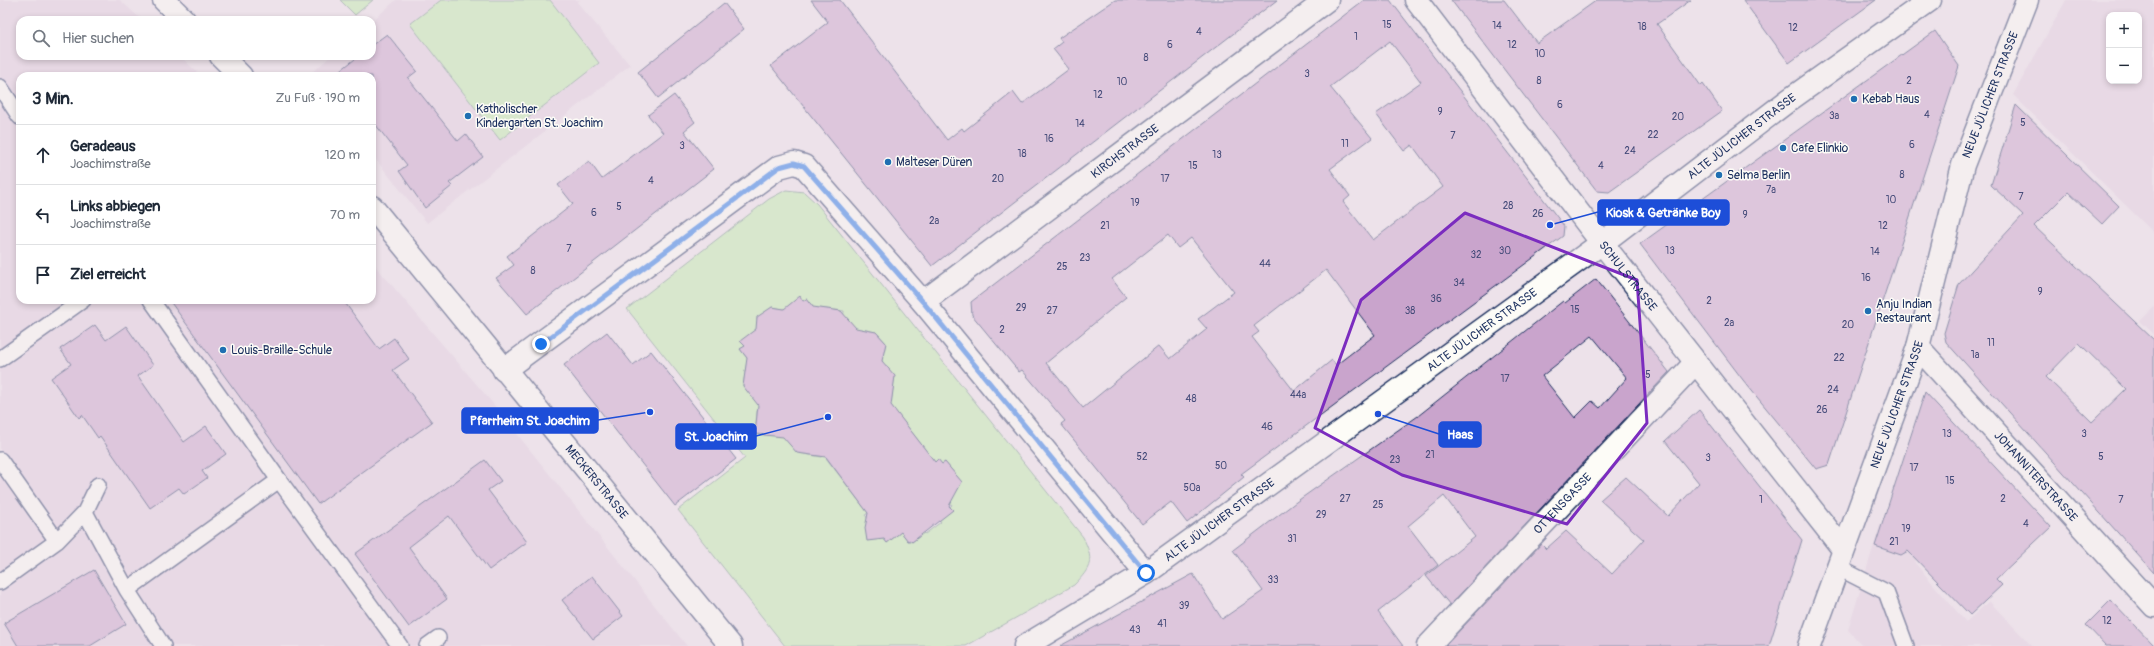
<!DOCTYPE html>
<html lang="de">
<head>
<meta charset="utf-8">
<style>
  body { margin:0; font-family:Pangolin,sans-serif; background:#f6f6f7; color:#1f2937 }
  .controls { position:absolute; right:12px; top:12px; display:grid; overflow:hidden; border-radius:8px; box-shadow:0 2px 6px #0003 }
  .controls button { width:36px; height:36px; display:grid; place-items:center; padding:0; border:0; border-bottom:1px solid #e0e1e3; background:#fff; color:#1f2937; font:20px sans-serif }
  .stop { position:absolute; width:12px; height:12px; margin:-9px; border:3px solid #1a73e8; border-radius:50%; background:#fff }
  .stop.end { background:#1a73e8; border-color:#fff; box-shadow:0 1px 4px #0008 }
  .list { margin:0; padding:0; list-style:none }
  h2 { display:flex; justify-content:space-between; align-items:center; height:52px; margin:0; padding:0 16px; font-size:17px }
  h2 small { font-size:13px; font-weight:400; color:#747a83 }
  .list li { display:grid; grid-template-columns:26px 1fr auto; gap:12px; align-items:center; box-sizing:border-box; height:60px; padding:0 16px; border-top:1px solid #e0e1e3 }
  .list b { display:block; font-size:15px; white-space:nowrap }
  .list p { margin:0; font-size:13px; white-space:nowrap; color:#747a83 }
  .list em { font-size:13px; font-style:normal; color:#747a83 }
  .icon { flex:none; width:22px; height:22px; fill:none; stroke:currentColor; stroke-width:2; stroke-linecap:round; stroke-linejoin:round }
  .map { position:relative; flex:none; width:2154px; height:646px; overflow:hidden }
  .search { position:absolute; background:#fff; box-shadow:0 2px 6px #0003; left:16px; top:16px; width:360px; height:44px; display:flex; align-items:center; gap:10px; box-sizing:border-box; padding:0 14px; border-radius:12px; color:#747a83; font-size:15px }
  .panel { position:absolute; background:#fff; box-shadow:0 2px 6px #0003; left:16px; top:72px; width:360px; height:232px; border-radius:12px }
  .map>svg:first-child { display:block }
  .built { fill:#e2cfe1; fill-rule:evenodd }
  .green { fill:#beedab; stroke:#6c8e84; fill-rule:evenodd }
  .building { fill:#c9a4cc; stroke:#1b2f5e; fill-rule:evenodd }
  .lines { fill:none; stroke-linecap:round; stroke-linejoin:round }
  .service-casing { stroke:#1b2f5e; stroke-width:18 }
  .minor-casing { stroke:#1b2f5e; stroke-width:25 }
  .tertiary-casing { stroke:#1b2f5e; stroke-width:25 }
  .service { stroke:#fdfcf7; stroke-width:15 }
  .minor { stroke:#fdfcf7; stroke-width:22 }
  .tertiary { stroke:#fdfcf7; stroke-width:22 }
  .route { stroke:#1a73e8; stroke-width:5 }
  .marked { fill:none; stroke:#7b2cbf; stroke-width:3; stroke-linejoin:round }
  .poi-dot { fill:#1f6fb2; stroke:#fdfcf7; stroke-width:1.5 }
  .labels { text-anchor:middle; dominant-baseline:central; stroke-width:3; stroke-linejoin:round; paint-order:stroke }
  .number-label { font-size:10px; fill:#464c7a }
  .street-label { font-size:12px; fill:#1b2f5e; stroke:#fdfcf7 }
  .poi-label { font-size:12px; fill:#1b2f5e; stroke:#fdfcf7; text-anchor:start }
  .leader { fill:none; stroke:#1d4ed8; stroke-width:1.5 }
  .callout-dot { fill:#1d4ed8; stroke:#fdfcf7; stroke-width:1.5 }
  .callout { fill:#1d4ed8; stroke:#1d4ed8; stroke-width:1.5 }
  .callout-label { font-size:13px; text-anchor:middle; font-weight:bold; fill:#fff }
</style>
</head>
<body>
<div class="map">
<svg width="2154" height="646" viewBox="0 0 2154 646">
  <rect width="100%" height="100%" fill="#ede2ea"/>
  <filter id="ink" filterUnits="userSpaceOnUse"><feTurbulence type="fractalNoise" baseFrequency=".025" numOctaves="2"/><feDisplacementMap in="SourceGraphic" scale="8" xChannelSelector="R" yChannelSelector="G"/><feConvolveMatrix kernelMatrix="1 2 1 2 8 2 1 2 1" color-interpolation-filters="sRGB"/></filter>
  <g filter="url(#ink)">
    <!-- built -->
    <path class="built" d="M0 0H120L142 20H20V56H180L201 76H20V300H372V262L490 400 687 646H0Z
      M396 0H580L577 2 630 65 427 223 372 155V76H308L331 56H372V21Z
      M2066 0H2154V233L2013 95ZM2109 15H2139V81H2109Z
      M2154 307V334L2140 321Z
      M1880 525 1921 539 1915 563 1966 622 1989 601 2032 646H1863L1848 630Z"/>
    <!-- green -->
    <path class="green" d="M340 0H373L355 15Z
      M441 0H550L599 63 500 140 410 24Z
      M786 190 804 192 817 204 1083 537C1094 560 1092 567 1074 585L966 646H785L678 510 745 458 627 309 769 199ZM800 297 803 301 807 299 816 311 817 308 844 311 843 321 860 333 864 330 876 332 886 343 883 355 880 358 883 362 880 365 894 380 891 403H889L935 462 938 460 942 464 945 462 959 479 946 498 952 505 950 507 953 510 937 517 941 522 925 534 921 529 919 537 912 542 908 541 901 532 887 543 865 515 868 513 823 454 822 457 799 453 780 433 764 435 756 424 757 411 760 408 757 404 760 401 753 387 743 386 747 361H749L740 349 745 346 741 341 756 332 772 307 788 310V306Z"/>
    <!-- building -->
    <path class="building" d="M811 0H840L947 140 962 128 964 131 1013 92 1022 104 1069 69 1053 49 1062 42 1059 38 1115 0H1277L932 266 771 66 828 22Z
      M1364 0H1390L1564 226 1563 236 1241 474 1244 477 1187 523 1171 502 1142 524 1061 424 1065 421 1022 370 1019 372 972 315 971 302ZM1390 41 1421 82 1376 114 1404 151 1412 145 1443 187 1373 240 1343 202 1350 196 1330 169 1372 138 1330 87ZM1168 235 1178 248 1191 238 1234 292 1198 319 1207 329 1170 359 1159 346 1083 408 1046 363 1126 297 1112 279ZM1326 270 1375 335 1336 365 1332 360 1294 391 1252 337 1259 332 1254 326Z
      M1451 0H1504L1537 43 1597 0H1691L1657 24 1701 86 1703 84 1722 111 1609 192 1597 191Z
      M1743 0H1876L1789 63Z
      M724 3 744 29 658 98 638 72Z
      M1935 31 1959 66 1829 465 1816 469 1743 380 1640 244Z
      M387 34 417 71 408 78 458 141 466 134 483 157 449 183 452 186 425 208 399 171 407 165 372 120V76H333L359 56H372V45Z
      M674 95 695 122 684 131 714 169 527 314 496 278 514 265 507 256 573 204 558 185 589 161 602 179 663 133 648 115Z
      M2016 105 2119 206 2102 224 2068 192 2034 226 2154 340V573L1946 342 1944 333 1959 284 2023 215 1991 185ZM2079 343 2126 389 2092 422 2046 377Z
      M1596 279 1669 372 1450 605 1426 576 1475 537 1444 496 1408 526 1438 565 1378 612 1403 646H1060L1193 574 1222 619 1263 591 1233 550 1296 502 1418 416 1563 301 1565 303ZM1592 336 1627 378 1600 408 1592 401 1575 418 1542 376Z
      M800 296 803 301 807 299 813 307 841 311 856 328 876 332 886 343 882 361 895 376 891 405 935 462 938 459 942 464 945 462 962 482 949 506 953 510 912 542 910 540 908 541 901 532 887 543 884 539 867 541 865 528 868 513 826 457 797 453 783 437 755 434 758 405 743 386 747 358 740 349 745 346 740 341 756 329 757 317 772 307 784 309Z
      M169 300H343L379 349 394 338 409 359 393 370 432 422 318 504Z
      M95 325 106 340 126 326 153 365 138 376 184 442 206 426 226 454 202 471 207 478 184 494 179 488 150 508 100 436 98 438 82 415 79 418 51 378 71 364 60 349Z
      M607 332 633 365 651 351 736 459 675 506 564 365Z
      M1925 392 2051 527 1996 579 2002 585 1970 615 1908 551 1901 555 1875 546Z
      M1699 410 1802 540 1769 646H1445L1541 544 1546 549 1566 531 1612 574 1644 540 1600 500 1626 477 1668 516 1699 483 1665 441Z
      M485 460 501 481 488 490 527 542 489 570 449 516 409 547 447 599 409 627 355 554Z
      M94 570 126 624 90 646H18L4 623Z
      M592 576 623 616 593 639 562 600Z
      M2111 600 2154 645V646H2106L2086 625Z"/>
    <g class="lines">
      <!-- service casing -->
      <g class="service-casing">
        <path id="service" d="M0 87 20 117
          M0 359 83 300
          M0 460 57 541
          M279 480 400 646
          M85 512 127 590 163 646
          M1837 567 1886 592 1906 646
          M0 582 57 541 85 512 98 485
          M127 590 279 480 151 300
          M427 646 438 638"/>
      </g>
      <!-- minor casing -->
      <g class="minor-casing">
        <g id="minor">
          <path d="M164 0 184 20"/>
          <path id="s1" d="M1416 0 1602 243 1843 549"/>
          <path d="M221 56 241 76"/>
          <path id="s2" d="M372 207 731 646"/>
          <path id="s3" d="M923 302 1327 0"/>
          <path id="s4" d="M1918 347 2154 606"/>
          <path d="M504 370 779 167 794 163 804 166 923 302 1146 573"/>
          <path id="s5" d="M1025 646 1146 573 1602 243 1789 100 1930 0"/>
          <path id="s6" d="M1428 646 1696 362"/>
        </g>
      </g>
      <!-- tertiary casing -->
      <g class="tertiary-casing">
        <g id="tertiary">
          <path id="s7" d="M1809 646 1918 347 1963 165 2027 0"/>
        </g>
      </g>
      <!-- service -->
      <use href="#service" class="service"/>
      <!-- minor -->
      <use href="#minor" class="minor"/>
      <!-- tertiary -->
      <use href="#tertiary" class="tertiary"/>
    </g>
  </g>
  <g class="lines" filter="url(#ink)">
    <!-- route -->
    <path class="route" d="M541 344 779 167 794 163 804 166 923 302 1146 573"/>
  </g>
  <!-- marked area -->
  <path d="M0 0H2154V646H0ZM1465 213 1637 280 1647 423 1567 524 1402 475 1315 428 1361 300Z" fill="#ede2ea" fill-opacity=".55" fill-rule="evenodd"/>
  <path class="marked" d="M1465 213 1637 280 1647 423 1567 524 1402 475 1315 428 1361 300Z"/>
  <!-- markers -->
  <g class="poi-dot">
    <circle cx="1854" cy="99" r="4"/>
    <circle cx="468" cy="116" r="4"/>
    <circle cx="1783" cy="148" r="4"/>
    <circle cx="888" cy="162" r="4"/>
    <circle cx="1719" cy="175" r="4"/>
    <circle cx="1868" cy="311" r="4"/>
    <circle cx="223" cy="350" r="4"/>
  </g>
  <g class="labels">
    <!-- number labels -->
    <g class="number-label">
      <text x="1387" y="25">15</text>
      <text x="1497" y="26">14</text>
      <text x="1642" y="27">18</text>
      <text x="1793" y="28">12</text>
      <text x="1199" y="32">4</text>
      <text x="1356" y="37">1</text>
      <text x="1170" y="45">6</text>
      <text x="1512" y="45">12</text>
      <text x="1540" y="54">10</text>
      <text x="1146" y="58">8</text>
      <text x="1307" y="74">3</text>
      <text x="1539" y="81">8</text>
      <text x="1909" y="81">2</text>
      <text x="1122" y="82">10</text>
      <text x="1098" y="95">12</text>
      <text x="1560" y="105">6</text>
      <text x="1440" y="112">9</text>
      <text x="1927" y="115">4</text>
      <text x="1834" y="116">3a</text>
      <text x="1678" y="117">20</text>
      <text x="2023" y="123">5</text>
      <text x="1080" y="124">14</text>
      <text x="1653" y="135">22</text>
      <text x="1453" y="136">7</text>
      <text x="1049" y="139">16</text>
      <text x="1345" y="144">11</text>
      <text x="1912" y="145">6</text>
      <text x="682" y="146">3</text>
      <text x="1630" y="151">24</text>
      <text x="1022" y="154">18</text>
      <text x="1217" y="155">13</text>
      <text x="1193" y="166">15</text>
      <text x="1601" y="166">4</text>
      <text x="1902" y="175">8</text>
      <text x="998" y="179">20</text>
      <text x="1165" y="179">17</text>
      <text x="651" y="181">4</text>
      <text x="1771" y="190">7a</text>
      <text x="2021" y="197">7</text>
      <text x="1891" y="200">10</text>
      <text x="1135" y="203">19</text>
      <text x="1508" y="206">28</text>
      <text x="619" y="207">5</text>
      <text x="594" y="213">6</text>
      <text x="1538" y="214">26</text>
      <text x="1745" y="215">9</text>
      <text x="934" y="221">2a</text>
      <text x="1105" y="226">21</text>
      <text x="1883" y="226">12</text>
      <text x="569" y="249">7</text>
      <text x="1505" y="251">30</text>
      <text x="1670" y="251">13</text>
      <text x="1875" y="252">14</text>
      <text x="1476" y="255">32</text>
      <text x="1085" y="258">23</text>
      <text x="1265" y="264">44</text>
      <text x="1062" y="267">25</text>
      <text x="533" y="271">8</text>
      <text x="1866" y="278">16</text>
      <text x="1459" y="283">34</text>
      <text x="2040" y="292">9</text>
      <text x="1436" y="299">36</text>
      <text x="1709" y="301">2</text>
      <text x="1021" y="308">29</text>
      <text x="1575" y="310">15</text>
      <text x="1052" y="311">27</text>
      <text x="1410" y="311">38</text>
      <text x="1729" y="323">2a</text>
      <text x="1848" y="325">20</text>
      <text x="1002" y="330">2</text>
      <text x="1991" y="343">11</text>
      <text x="1975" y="355">1a</text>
      <text x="1839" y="358">22</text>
      <text x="1648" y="375">5</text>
      <text x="1505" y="379">17</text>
      <text x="1833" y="390">24</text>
      <text x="1298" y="395">44a</text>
      <text x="1191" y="399">48</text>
      <text x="1822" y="410">26</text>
      <text x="1267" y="427">46</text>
      <text x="1947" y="434">13</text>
      <text x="2084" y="434">3</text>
      <text x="1430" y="455">21</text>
      <text x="1142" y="457">52</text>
      <text x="2101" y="457">5</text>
      <text x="1708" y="458">3</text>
      <text x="1395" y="460">23</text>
      <text x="1221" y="466">50</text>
      <text x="1914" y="468">17</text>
      <text x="1950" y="481">15</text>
      <text x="1192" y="488">50a</text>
      <text x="1345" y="499">27</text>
      <text x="2003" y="499">2</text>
      <text x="1761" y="500">1</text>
      <text x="2121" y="500">7</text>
      <text x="1378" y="505">25</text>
      <text x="1321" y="515">29</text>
      <text x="2026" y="524">4</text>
      <text x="1906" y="529">19</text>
      <text x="1292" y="539">31</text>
      <text x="1894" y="542">21</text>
      <text x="1273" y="580">33</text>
      <text x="1184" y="606">39</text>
      <text x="2107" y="621">12</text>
      <text x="1162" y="624">41</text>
      <text x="1135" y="630">43</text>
    </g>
    <!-- street labels -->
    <g class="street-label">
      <text stroke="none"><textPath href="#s7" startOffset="581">NEUE JÜLICHER STRASSE</textPath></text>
      <text stroke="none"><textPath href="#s5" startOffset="880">ALTE JÜLICHER STRASSE</textPath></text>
      <text stroke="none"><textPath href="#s3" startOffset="252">KIRCHSTRASSE</textPath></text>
      <text stroke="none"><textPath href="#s1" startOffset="348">SCHULSTRASSE</textPath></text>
      <text stroke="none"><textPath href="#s5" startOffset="556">ALTE JÜLICHER STRASSE</textPath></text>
      <text stroke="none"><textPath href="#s7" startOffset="257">NEUE JÜLICHER STRASSE</textPath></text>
      <text stroke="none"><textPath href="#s4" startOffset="175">JOHANNITERSTRASSE</textPath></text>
      <text stroke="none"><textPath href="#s2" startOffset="355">MECKERSTRASSE</textPath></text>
      <text stroke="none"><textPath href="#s6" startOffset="196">OTTENSGASSE</textPath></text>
      <text stroke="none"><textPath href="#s5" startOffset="232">ALTE JÜLICHER STRASSE</textPath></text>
    </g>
    <!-- poi labels -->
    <g class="poi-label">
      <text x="1862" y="99">Kebab Haus</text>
      <text x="476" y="109">Katholischer<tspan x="476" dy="14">Kindergarten St. Joachim</tspan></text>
      <text x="1791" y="148">Cafe Elinkio</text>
      <text x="896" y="162">Malteser Düren</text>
      <text x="1727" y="175">Selma Berlin</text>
      <text x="1876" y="304">Anju Indian<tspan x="1876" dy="14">Restaurant</tspan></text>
      <text x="231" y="350">Louis-Braille-Schule</text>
    </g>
  </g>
  <!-- callouts -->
  <path class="leader" d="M1550 225L1598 212M650 412L598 420M1378 414L1439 434M828 417L756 436"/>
  <g class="callout-dot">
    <circle cx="1550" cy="225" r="4"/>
    <circle cx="650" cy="412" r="4"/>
    <circle cx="1378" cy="414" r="4"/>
    <circle cx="828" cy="417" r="4"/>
  </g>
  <g class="callout">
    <rect x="1598" y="200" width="131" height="25" rx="4"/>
    <rect x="462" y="408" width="136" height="25" rx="4"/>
    <rect x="1439" y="422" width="42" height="25" rx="4"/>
    <rect x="676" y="424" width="80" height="25" rx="4"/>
  </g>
  <g class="callout-label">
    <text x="1663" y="217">Kiosk &amp; Getränke Boy</text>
    <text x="530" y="425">Pfarrheim St. Joachim</text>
    <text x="1460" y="439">Haas</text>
    <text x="716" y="441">St. Joachim</text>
  </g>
</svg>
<div class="controls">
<button>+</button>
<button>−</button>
</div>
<div class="stop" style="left:1146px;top:573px"></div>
<div class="stop end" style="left:541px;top:344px"></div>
<div class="search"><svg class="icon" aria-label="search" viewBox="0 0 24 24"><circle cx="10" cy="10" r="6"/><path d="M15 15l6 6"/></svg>Hier suchen</div>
<section class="panel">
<h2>3 Min.<small>Zu Fuß · 190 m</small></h2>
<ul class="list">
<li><svg class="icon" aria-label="ahead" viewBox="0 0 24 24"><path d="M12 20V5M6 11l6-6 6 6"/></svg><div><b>Geradeaus</b><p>Joachimstraße</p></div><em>120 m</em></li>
<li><svg class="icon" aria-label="left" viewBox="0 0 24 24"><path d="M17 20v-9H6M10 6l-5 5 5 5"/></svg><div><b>Links abbiegen</b><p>Joachimstraße</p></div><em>70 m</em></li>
<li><svg class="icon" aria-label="arrive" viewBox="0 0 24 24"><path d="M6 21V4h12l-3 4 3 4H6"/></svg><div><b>Ziel erreicht</b></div></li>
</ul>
</section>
</div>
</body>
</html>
